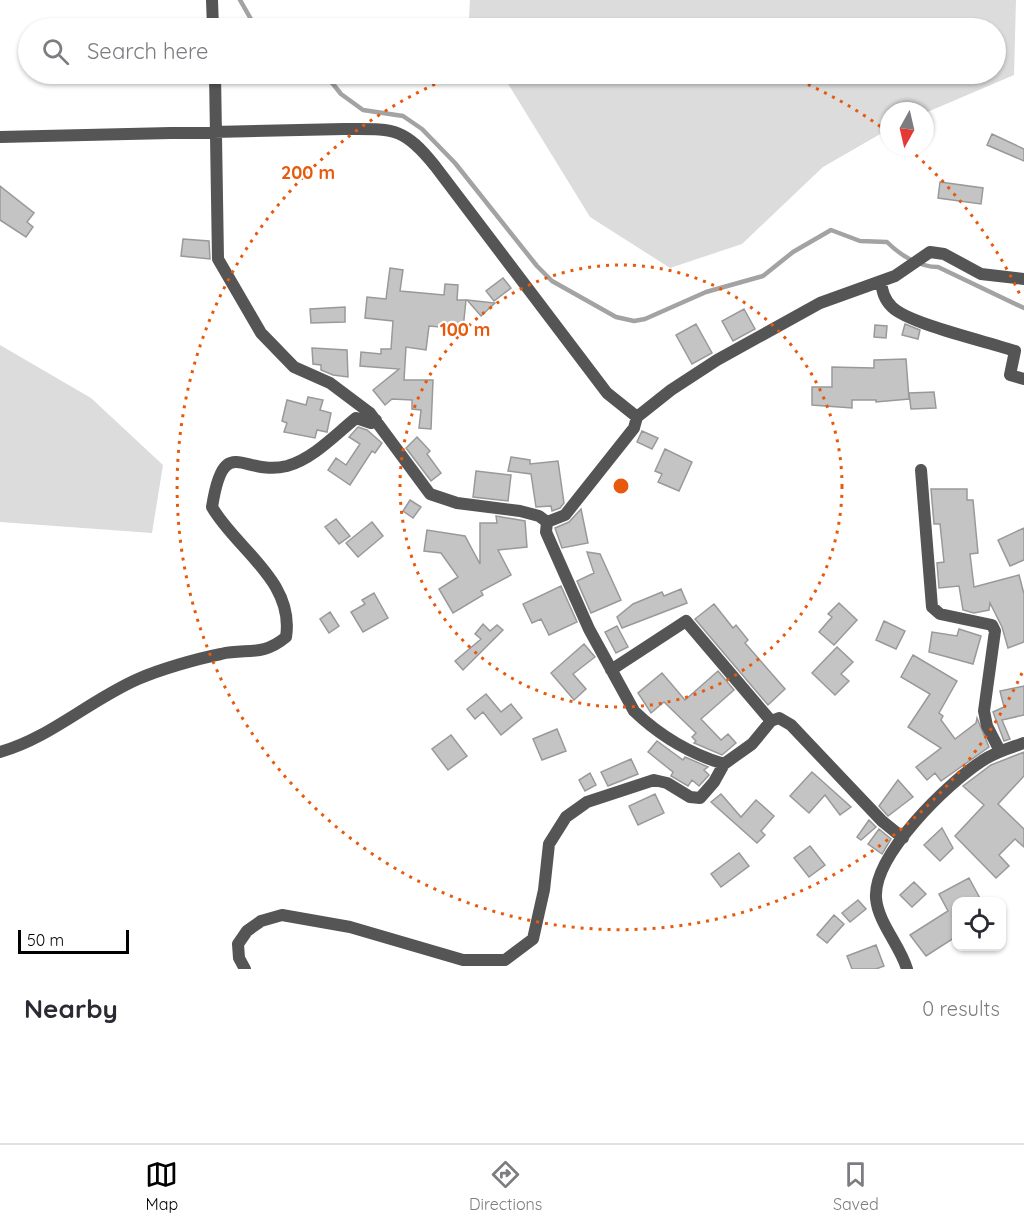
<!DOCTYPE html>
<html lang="en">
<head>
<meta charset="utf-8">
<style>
  body { margin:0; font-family:Quicksand,sans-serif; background:#f7f7f7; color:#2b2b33 }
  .controls { position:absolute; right:18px; bottom:18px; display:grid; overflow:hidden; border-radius:12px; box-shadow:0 2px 4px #0004 }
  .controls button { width:54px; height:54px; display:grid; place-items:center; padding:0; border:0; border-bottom:2px solid #e1e1e2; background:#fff; color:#2b2b33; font:30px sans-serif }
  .compass { position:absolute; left:880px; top:102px; width:54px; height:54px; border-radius:50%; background:#fff; box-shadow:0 2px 4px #0004; rotate:188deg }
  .scale { position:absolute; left:18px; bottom:15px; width:111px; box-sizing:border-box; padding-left:6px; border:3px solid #000; border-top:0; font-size:16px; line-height:21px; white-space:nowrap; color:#000; -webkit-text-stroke:4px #fff; paint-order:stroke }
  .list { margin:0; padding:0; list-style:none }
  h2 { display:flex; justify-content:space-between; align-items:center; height:78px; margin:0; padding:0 24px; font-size:26px }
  h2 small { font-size:20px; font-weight:400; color:#7c7c81 }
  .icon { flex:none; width:33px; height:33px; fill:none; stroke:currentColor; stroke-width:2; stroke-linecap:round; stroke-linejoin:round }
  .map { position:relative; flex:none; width:1024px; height:969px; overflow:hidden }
  .search { position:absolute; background:#fff; box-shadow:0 2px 4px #0004; left:18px; right:18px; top:18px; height:66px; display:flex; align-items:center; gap:15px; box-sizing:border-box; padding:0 21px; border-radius:33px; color:#7c7c81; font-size:22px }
  .sheet { height:174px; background:#fff }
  nav { display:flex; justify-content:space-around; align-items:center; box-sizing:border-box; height:84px; border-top:2px solid #e1e1e2; background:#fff; font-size:16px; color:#7c7c81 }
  nav a { display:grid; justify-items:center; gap:3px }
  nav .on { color:#000 }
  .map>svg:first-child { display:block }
  .green { fill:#dcdcdc }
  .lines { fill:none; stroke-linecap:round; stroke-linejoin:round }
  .stream { stroke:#a3a3a3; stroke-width:4.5 }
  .building { fill:#c4c4c4; stroke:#999; stroke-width:1.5 }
  .minor { stroke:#555; stroke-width:12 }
  .ring { fill:none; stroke:#e8590c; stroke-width:3; stroke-dasharray:3 6 }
  .centre { fill:#e8590c; stroke:#fff; stroke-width:3 }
  .ring-label { font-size:18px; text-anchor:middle; font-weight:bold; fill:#e8590c; stroke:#fff; stroke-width:4.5; stroke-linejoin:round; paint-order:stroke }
</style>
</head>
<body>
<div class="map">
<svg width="1024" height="969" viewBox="0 0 1024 969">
  <rect width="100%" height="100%" fill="#fff"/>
  <!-- green -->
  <path class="green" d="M470 0H1016L1014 75 925 113 889 111V129L823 167 742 244 670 268 590 217 502 74H996V28H475L469 18Z
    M0 345 91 398 163 465 152 533 0 522Z"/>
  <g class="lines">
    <!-- stream -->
    <path class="stream" d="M240 0 256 28
      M325 74 341 94 363 110 403 116 422 129 455 163 537 266 552 281 616 317 634 321 645 319 706 292 763 276 793 252 831 230 860 241 887 242C900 255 919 267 938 267L1024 308"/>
  </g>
  <!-- building -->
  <path class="building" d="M992 134 1024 149V161L987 145Z
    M940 182 983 188 981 204 938 198Z
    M0 186 34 213 27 222 33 227 26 237 0 220Z
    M183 239 209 241 210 259 181 256Z
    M390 268 403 270 400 291 444 295 445 284 458 285 457 300H466L463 329 429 326 426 350 406 347 404 380H433L431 429 419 428 421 410 412 409V400L392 399 385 405 373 390 399 369 360 366 361 352 381 354V349H391L393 321 365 318 367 297 386 299Z
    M503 278 511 288 494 301 486 291Z
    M467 300 495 303 481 316Z
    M345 307V322L311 323 310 309Z
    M744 309 755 329 733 341 722 321Z
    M696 324 712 353 692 364 676 335Z
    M905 324 920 330 918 339 902 335Z
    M875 325 887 326 886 338 874 337Z
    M312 348 347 350 348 377 333 375 321 370V365L313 364Z
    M906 359 909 399 876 402V400H852V408L812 405V387H832V367L874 368V360Z
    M934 392 936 408 911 409 909 393Z
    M308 397 323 400 320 410 331 413 327 432 317 430 315 438 284 432 287 423 282 421 287 400 306 405Z
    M358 427 367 430 382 443 375 453 372 451 350 485 328 470 336 458 346 465 360 444 349 437Z
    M642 431 658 438 652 449 637 442Z
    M417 437 430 451 427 454 441 473 431 481 406 448Z
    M665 449 692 462 679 491 658 482 662 474 655 471Z
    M511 457 530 460V464L558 461 564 503 560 508 552 511 551 506 536 507 531 474 508 471Z
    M476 471 511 475 508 501 473 497Z
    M931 489H967V500H973L978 553 970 554 974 587 1019 575 1024 594V642L1008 648 1002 627 990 603 989 610 974 613 963 610 959 586 939 588 937 563 944 562 940 524H934Z
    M410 500 421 507 413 518 403 511Z
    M581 509 588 543 562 548 555 528 569 522Z
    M496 516 525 521 527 547 498 550 511 575 481 591 483 595 453 613 439 589 458 577 441 553 424 551 427 530 465 536 480 564V523H497Z
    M336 519 350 536 339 544 325 527Z
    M372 522 383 536 358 557 346 543Z
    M1024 528V560L1010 566 998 540Z
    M587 552 600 554 621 600 591 613 577 581 594 573Z
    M561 586 577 622 549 635 541 619 532 623 523 604Z
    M681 589 687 603 622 628 617 617 633 604 662 592 664 596Z
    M374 593 388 618 363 632 351 612 365 604 362 600Z
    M839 603 857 620 834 645 819 632 832 617 828 614Z
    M714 604 733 628 736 625 748 640 745 643 785 689 768 705 695 619Z
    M330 612 339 626 329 633 320 619Z
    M884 621 905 631 896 649 876 640Z
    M483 624 490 631 497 625 503 630 463 670 455 661 481 639 475 634Z
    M617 626 628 647 616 653 605 632Z
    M959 629 981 636 973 664 929 652 932 632 957 636Z
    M584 644 595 657 573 674 586 689 574 700 551 673Z
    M837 647 853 662 841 674 849 681 835 695 812 673Z
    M913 655 957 681 939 713 943 716 941 720 955 739 976 723 977 718 989 747 941 781 935 773 927 780 916 767 941 748 908 727 930 694 901 677Z
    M718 671 734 690 701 719 721 740 728 734 736 743 722 755 694 743 696 741 692 737 696 733 664 702 651 713 638 693 662 673 685 700Z
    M1024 686V715L1002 720 1010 739 1004 741 993 712 1004 707 1000 691Z
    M486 694 501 712 511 704 522 718 501 735 483 712 475 719 467 709Z
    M557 729 566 751 542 760 533 739Z
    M451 735 467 756 448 770 432 749Z
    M657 741 683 760 685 757 708 767 704 770 709 775 699 786 692 780 688 786 671 776 673 772 648 752Z
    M1024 752V776L998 804 1024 829V847L1015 839 999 855 1009 866 996 878 955 836 984 805 963 786 991 765Z
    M631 759 638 774 608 786 601 772Z
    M812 772 831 789 851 807 840 815 825 795 809 813 790 796Z
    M590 773 596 785 585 791 579 780Z
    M898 780 913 797 888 816 879 806Z
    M655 794 664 813 638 825 629 806Z
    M721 794 741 817 756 800 774 816 761 831 765 835 757 843 711 802Z
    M869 820 876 827 861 840 857 837Z
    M942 828 953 848 940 861 924 845Z
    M879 829 891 839 882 854 868 844Z
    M810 846 825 865 809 877 794 858Z
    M739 853 749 866 721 887 711 874Z
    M969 878 982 902H957V936L926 956 910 935 948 911 939 894Z
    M914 882 926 894 912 907 900 895Z
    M858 900 866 909 850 922 842 913Z
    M834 915 844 924 827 943 817 935Z
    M876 945 884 966 876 969H852L847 956Z"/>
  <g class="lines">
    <!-- minor -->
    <path class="minor" d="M212 0 213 28
      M215 74 218 259 261 333 294 367 330 383 370 413 430 494 457 503 520 511 539 516 547 522
      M0 137 344 129C393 129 403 126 435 166L607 393 637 417
      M881 281C882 291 884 299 892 307 909 324 989 342 1015 351L1010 375 1024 379
      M921 470 932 607 940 614 992 625 995 631 984 711 987 726 1000 751
      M547 522 565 515 634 428 637 417 671 390 717 360 820 303 895 276 930 252 944 254 981 274 1024 279
      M547 522 546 532 589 629 634 711C659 735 691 754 724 764
      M611 670 686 621 771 721
      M0 752C50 738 90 700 138 679 161 669 196 659 221 654 247 648 262 657 286 637 295 581 236 549 212 507 224 431 242 477 287 466 313 459 336 434 356 418L371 423 376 420
      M245 969 239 958 238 944 247 931 261 921 282 915 350 927 463 960H505L533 939 544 890 549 844 566 817 587 802 654 780 667 783 690 797 700 798 714 782 724 764 752 744 771 721 779 718 791 725 882 821 903 838
      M907 969C900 945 878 923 876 898 873 855 948 783 982 761 995 752 1010 748 1024 743"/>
  </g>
  <!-- distance rings -->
  <g class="ring">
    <circle cx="621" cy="486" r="221"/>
    <path d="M1022 673A443 443 0 1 1 459 74M783 74A443 443 0 0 1 888 132M909 149A443 443 0 0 1 1022 299"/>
  </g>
  <circle cx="621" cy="486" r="9" class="centre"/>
  <g class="ring-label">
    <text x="308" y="179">200 m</text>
    <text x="465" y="336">100 m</text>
  </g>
</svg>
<div class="controls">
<button><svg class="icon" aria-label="locate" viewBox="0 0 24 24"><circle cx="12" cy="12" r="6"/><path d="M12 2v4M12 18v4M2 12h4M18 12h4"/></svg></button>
</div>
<svg class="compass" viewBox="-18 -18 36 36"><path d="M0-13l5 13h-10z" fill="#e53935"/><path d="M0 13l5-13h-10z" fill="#7c7c81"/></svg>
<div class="scale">50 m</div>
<div class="search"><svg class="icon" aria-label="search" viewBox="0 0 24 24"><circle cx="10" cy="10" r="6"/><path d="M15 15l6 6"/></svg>Search here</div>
</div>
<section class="sheet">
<h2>Nearby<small>0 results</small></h2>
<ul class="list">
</ul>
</section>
<nav>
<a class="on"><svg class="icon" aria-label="map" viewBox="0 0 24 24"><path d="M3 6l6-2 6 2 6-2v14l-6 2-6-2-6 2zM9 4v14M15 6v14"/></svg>Map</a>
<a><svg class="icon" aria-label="directions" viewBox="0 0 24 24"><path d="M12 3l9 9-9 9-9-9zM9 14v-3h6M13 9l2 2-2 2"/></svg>Directions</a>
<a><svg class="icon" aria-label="saved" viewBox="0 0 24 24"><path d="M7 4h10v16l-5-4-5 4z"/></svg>Saved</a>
</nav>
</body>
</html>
